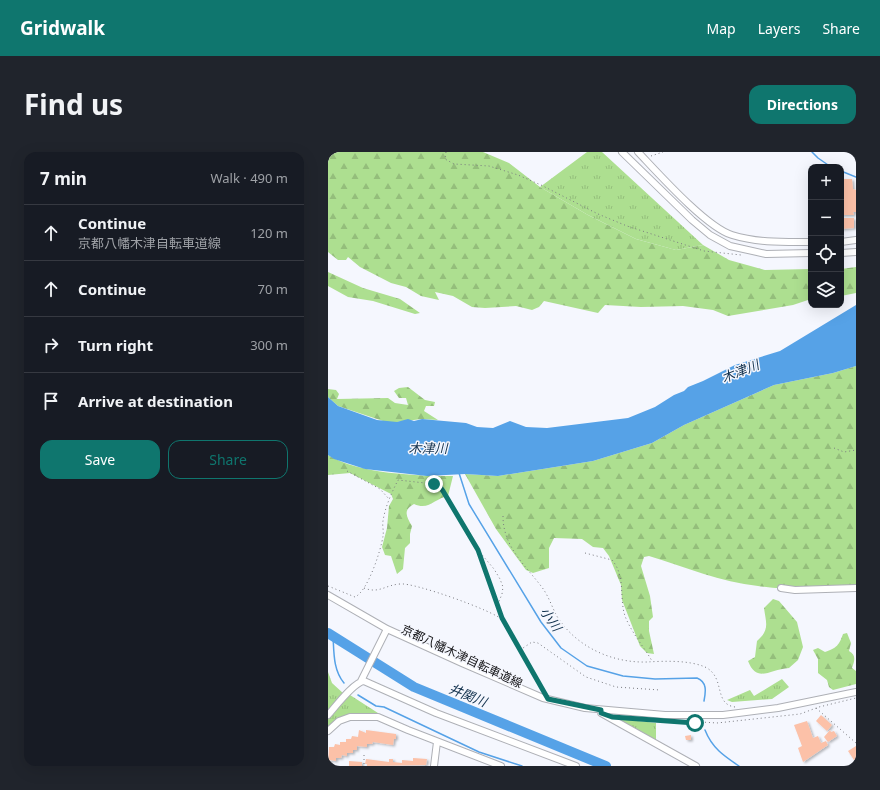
<!DOCTYPE html>
<html lang="en">
<head>
<meta charset="utf-8">
<style>
  body { margin:0; font-family:"Noto Sans","Noto Sans JP",sans-serif; background:#20242c; color:#f1f3f6 }
  .controls { position:absolute; right:12px; top:12px; display:grid; overflow:hidden; border-radius:8px; box-shadow:0 4px 16px #0002 }
  .controls button { width:36px; height:36px; display:grid; place-items:center; padding:0; border:0; border-bottom:1px solid #363941; background:#171b24; color:#f1f3f6; font:20px sans-serif }
  .stop { position:absolute; width:12px; height:12px; margin:-9px; border:3px solid #0f766e; border-radius:50%; background:#fff }
  .stop.end { background:#0f766e; border-color:#fff; box-shadow:0 1px 4px #0008 }
  .list { margin:0; padding:0; list-style:none }
  h2 { display:flex; justify-content:space-between; align-items:center; height:52px; margin:0; padding:0 16px; font-size:17px }
  h2 small { font-size:13px; font-weight:400; color:#9ea1a6 }
  .list li { display:grid; grid-template-columns:26px 1fr auto; gap:12px; align-items:center; box-sizing:border-box; height:56px; padding:0 16px; border-top:1px solid #363941 }
  .list b { display:block; font-size:15px; white-space:nowrap }
  .list p { margin:0; font-size:13px; white-space:nowrap; color:#9ea1a6 }
  .list em { font-size:13px; font-style:normal; color:#9ea1a6 }
  .actions { display:flex; gap:8px; padding:12px 16px }
  .actions a { flex:1; padding:9px 0; border:1px solid #0f766e; border-radius:12px; text-align:center; font-size:14px; color:#0f766e }
  .actions .main { background:#0f766e; color:#fff }
  .icon { flex:none; width:22px; height:22px; fill:none; stroke:currentColor; stroke-width:2; stroke-linecap:round; stroke-linejoin:round }
  .map { position:relative; flex:none; width:528px; height:614px; overflow:hidden; border-radius:12px }
  header { display:flex; align-items:center; gap:24px; box-sizing:border-box; height:56px; padding:0 20px; background:#0f766e; color:#fff }
  header strong { font-size:19px }
  nav { display:flex; gap:22px; margin-inline-start:auto; font-size:14px }
  .intro { display:flex; align-items:center; justify-content:space-between; box-sizing:border-box; height:96px; padding:0 24px }
  h1 { margin:0; font-size:28px }
  .button { padding:10px 18px; border-radius:12px; background:#0f766e; color:#fff; font-size:14px; font-weight:700 }
  main { display:flex; gap:24px; padding:0 24px }
  aside { flex:1; background:#171b24; border-radius:12px; box-shadow:0 4px 16px #0002 }
  .map>svg:first-child { display:block }
  .grass { fill:url(#grass-tufts) }
  .forest { fill:url(#forest-firs) }
  .water { fill:#56a2e7 }
  .lines { fill:none; stroke-linecap:round; stroke-linejoin:round }
  .stream { stroke:#56a2e7; stroke-width:1.5 }
  .river { stroke:#56a2e7; stroke-width:10 }
  .building { fill:#fcc1a8; filter:url(#shadow) }
  .minor-casing { stroke:#aeb0b6; stroke-width:8 }
  .path { stroke:#797a7f; stroke-width:1; stroke-dasharray:1 3; stroke-linecap:butt }
  .minor { stroke:#fff; stroke-width:6 }
  .route { stroke:#0f766e; stroke-width:5 }
  .labels { text-anchor:middle; dominant-baseline:central; stroke-width:3; stroke-linejoin:round; paint-order:stroke }
  .street-label { font-size:12px; fill:#121215; stroke:#f5f7fe }
  .water-label { font-size:13px; font-style:italic; fill:#12314d; stroke:#f5f7fe }
</style>
</head>
<body>
<header>
<strong>Gridwalk</strong>
<nav><a>Map</a><a>Layers</a><a>Share</a></nav>
</header>
<div class="intro"><h1>Find us</h1><a class="button">Directions</a></div>
<main>
<aside>
<h2>7 min<small>Walk · 490 m</small></h2>
<ul class="list">
<li><svg class="icon" aria-label="ahead" viewBox="0 0 24 24"><path d="M12 20V5M6 11l6-6 6 6"/></svg><div><b>Continue</b><p>京都八幡木津自転車道線</p></div><em>120 m</em></li>
<li><svg class="icon" aria-label="ahead" viewBox="0 0 24 24"><path d="M12 20V5M6 11l6-6 6 6"/></svg><div><b>Continue</b></div><em>70 m</em></li>
<li><svg class="icon" aria-label="right" viewBox="0 0 24 24"><path d="M7 20v-9h11M14 6l5 5-5 5"/></svg><div><b>Turn right</b></div><em>300 m</em></li>
<li><svg class="icon" aria-label="arrive" viewBox="0 0 24 24"><path d="M6 21V4h12l-3 4 3 4H6"/></svg><div><b>Arrive at destination</b></div></li>
</ul>
<div class="actions"><a class="main">Save</a><a>Share</a></div>
</aside>
<div class="map">
<svg width="528" height="614" viewBox="0 0 528 614">
  <defs>
    <pattern id="grass-tufts" width="24" height="20" patternUnits="userSpaceOnUse"><rect width="24" height="20" fill="#addf90"/><path d="M3 7l-1-3M5 7V3M7 7l1-3M15 17l-1-3M17 17v-4M19 17l1-3" fill="none" stroke="#94be7b"/></pattern>
    <pattern id="forest-firs" width="22" height="20" patternUnits="userSpaceOnUse"><rect width="22" height="20" fill="#addf90"/><path d="M5 1l3.5 6h-7zM16 11l3.5 6h-7z" fill="#94be7b"/></pattern>
    <filter id="shadow"><feDropShadow dx="2" dy="1.5" stdDeviation="1" flood-color="#0004"/></filter>
  </defs>
  <rect width="100%" height="100%" fill="#f5f7fe"/>
  <!-- grass -->
  <path class="grass" d="M259 0H274L375 93 348 98 308 87 260 63 212 35Z
    M0 520 4 531 16 542 0 559Z
    M454 527 461 535 444 547 404 550 399 548 422 538 426 544Z
    M22 543 50 561 22 562 0 575V567Z
    M284 566 328 571V590Z"/>
  <!-- forest -->
  <path class="forest" d="M0 0H155L181 11 212 35 260 63 308 87 348 98 375 93 401 108 437 118 483 117V147L465 153 400 164 385 158 355 154 313 155 277 153 270 161 216 149 211 155 204 158 188 154 157 156 144 155 125 144 107 140 111 148 93 144 78 135 63 131 32 115 20 105 18 108H10L0 100Z
    M528 115V141L513 144V117Z
    M0 120 35 136 72 147 92 161 87 162 45 149 20 145 0 134Z
    M528 214V435C496 437 463 439 430 434 393 430 357 415 321 404L316 405 313 414 322 444 325 465 321 469V479L326 502 319 501 312 494 294 448 293 433 281 404 275 396 265 395 254 387 226 386 221 396V416L205 421 198 418 168 377 137 322 170 324 265 309 324 291 356 273 446 233 505 221Z
    M80 235 97 248 107 250 106 254H98L96 259 110 268 94 267 69 270H58L10 254 0 245V237L8 238 11 242 9 247 60 246 67 251 80 253 78 246H71L66 239 71 236Z
    M0 303C30 322 90 324 125 324L120 344C107 346 101 359 86 352 75 358 78 364 84 374L82 382V391L77 396 75 417 69 422 63 404 57 403 54 395 59 376 61 354 65 347 63 342 22 321 0 323Z
    M445 447 451 449 469 470 475 495 470 508 461 516C442 517 429 532 420 509L427 505 429 489C442 478 438 471 436 456Z
    M519 481 523 491 521 499C528 503 527 508 524 516L528 519V532L505 538 501 535 499 528 490 521V507L485 498 490 496 497 500C509 496 511 493 515 482Z"/>
  <!-- water -->
  <path class="water" d="M528 153V214L505 221 446 233 356 273 324 291 265 309 170 324 137 322 99 324 37 317 6 307 0 303V245L10 254 49 268 69 270 80 267 86 269 94 267 138 271 149 275 165 276 182 269 198 275 219 276 300 266 327 255 346 243 356 239 360 235 375 229 407 213 452 199Z"/>
  <g class="lines">
    <!-- stream -->
    <path class="stream" d="M484 0 490 6 503 15
      M513 19 528 25
      M131 321 141 352 213 470 233 496 259 514 295 524 327 527 369 526C379 530 378 539 376 549
      M5 484C6 500 5 518 16 531
      M30 543 48 554 56 555 151 600 194 614
      M377 578C384 596 396 604 411 614"/>
    <!-- river -->
    <path class="river" d="M0 481 86 535 278 614"/>
  </g>
  <!-- building -->
  <path class="building" d="M513 27H524L525 37 528 38V60H525L526 63H513Z
    M513 66H526V76L513 77Z
    M493 563 504 573 499 579 488 569Z
    M479 569 485 586 490 584 493 591 498 589 500 593 475 610 470 596 474 594 466 573Z
    M31 578 38 581V578L68 582V587H66L65 593 45 590 44 592H39V595L29 594V598H25V601H19V604L14 603 13 606H8V609L2 608V612H0L1 595H6L7 592 12 593V590H18V587H23L24 584 30 585Z
    M502 578 503 580 506 579 509 584 500 590 496 585Z
    M363 583V588H358L357 584Z
    M528 594V607L526 608 520 599Z
    M85 606 99 607 98 613 39 614V612H37L38 607 61 610V607H65V610L74 611V608L85 609Z
    M21 609 34 610V614H21Z"/>
  <g class="lines">
    <!-- minor casing -->
    <g class="minor-casing">
      <path id="minor" d="M294 0 364 68 382 83 402 94 438 102 483 101
        M310 0C330 21 378 75 404 83 430 91 456 90 483 90
        M513 90 528 88
        M513 101 528 100
        M453 436 467 438 528 436
        M0 443 59 477 134 511 215 546 257 556 337 563H395L450 556 528 540
        M33 529 59 477
        M273 558V561L368 614
        M0 563C8 554 26 530 36 529L108 561 248 614
        M0 579 11 569 22 565H50L80 578 173 614
        M106 614 109 590"/>
    </g>
    <!-- path -->
    <path class="path" d="M118 0 117 7 126 12 161 14 190 23 213 33 270 62 299 74 376 99 413 103
      M323 4 335 0
      M506 296 516 300 528 298
      M19 319 52 337 61 347
      M175 364C175 394 196 412 213 434 221 444 224 456 230 466 250 496 285 511 319 510 336 509 361 508 377 515 398 525 385 552 407 555
      M150 398 170 452
      M257 401 284 408C298 424 291 446 297 464 303 480 316 495 324 509
      M0 434 27 445C40 439 53 398 55 384 56 379 54 374 55 369 57 355 64 340 70 328L106 332 112 335 115 339 150 398 166 417 172 427 175 435 174 442 170 452 174 467
      M36 436C51 442 57 433 72 432 85 430 167 459 176 469L214 538
      M192 498 204 490 210 491 258 525 288 535 332 538
      M488 556 528 591
      M295 566 323 568
      M357 569 389 571 472 562 491 555 528 546
      M36 603V614"/>
    <!-- minor -->
    <use href="#minor" class="minor"/>
  </g>
  <g class="lines">
    <!-- route -->
    <path class="route" d="M106 332 112 335 115 339 150 398 174 466 220 547 273 558V561L284 565 367 571"/>
  </g>
  <g class="labels">
    <!-- street labels -->
    <g class="street-label">
      <text transform="translate(134 504) rotate(25)">京都八幡木津自転車道線</text>
    </g>
    <!-- water labels -->
    <g class="water-label">
      <text transform="translate(412 219) rotate(-22)">木津川</text>
      <text x="100" y="296">木津川</text>
      <text transform="translate(223 467) rotate(55)">小川</text>
      <text transform="translate(140 543) rotate(22)">井関川</text>
    </g>
  </g>
</svg>
<div class="controls">
<button>+</button>
<button>−</button>
<button><svg class="icon" aria-label="locate" viewBox="0 0 24 24"><circle cx="12" cy="12" r="6"/><path d="M12 2v4M12 18v4M2 12h4M18 12h4"/></svg></button>
<button><svg class="icon" aria-label="layers" viewBox="0 0 24 24"><path d="M12 4l9 5-9 5-9-5zM3 14l9 5 9-5"/></svg></button>
</div>
<div class="stop" style="left:367px;top:571px"></div>
<div class="stop end" style="left:106px;top:332px"></div>
</div>
</main>
</body>
</html>
